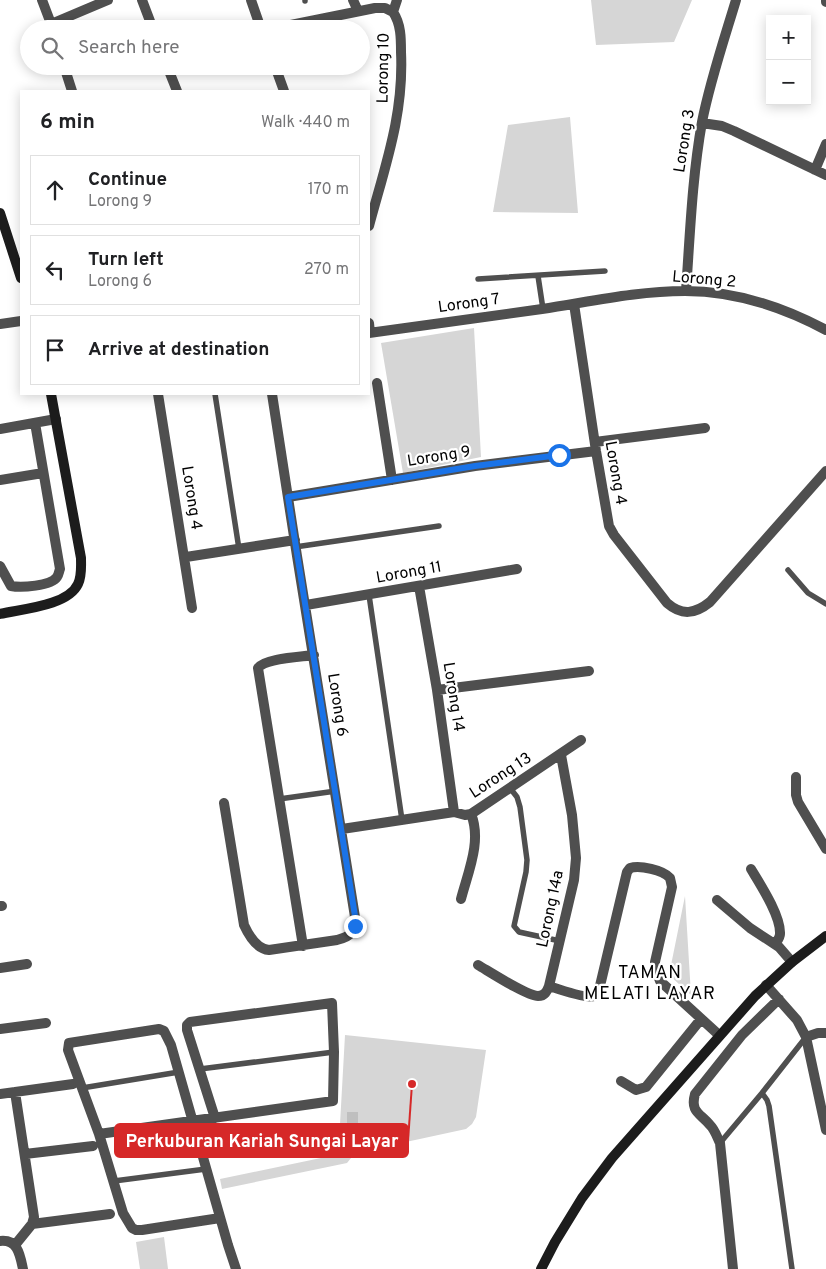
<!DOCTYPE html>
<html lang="en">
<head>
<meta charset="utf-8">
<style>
  body { margin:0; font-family:Overpass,sans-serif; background:#f6f6f6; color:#202124 }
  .controls { position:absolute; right:15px; top:15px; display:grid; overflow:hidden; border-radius:0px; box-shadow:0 2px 12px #0003 }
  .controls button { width:45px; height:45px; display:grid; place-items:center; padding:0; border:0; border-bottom:1px solid #e0e0e0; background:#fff; color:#202124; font:25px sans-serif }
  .stop { position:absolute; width:15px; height:15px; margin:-11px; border:4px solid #1a73e8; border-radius:50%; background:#fff }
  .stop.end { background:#1a73e8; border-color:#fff; box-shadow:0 1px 5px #0008 }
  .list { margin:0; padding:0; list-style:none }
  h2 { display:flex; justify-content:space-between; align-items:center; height:65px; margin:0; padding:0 20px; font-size:21px }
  h2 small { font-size:16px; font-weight:400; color:#757577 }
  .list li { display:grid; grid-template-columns:32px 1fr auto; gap:15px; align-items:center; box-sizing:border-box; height:70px; margin:0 10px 10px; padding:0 10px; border:1px solid #e0e0e0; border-radius:0px }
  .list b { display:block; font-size:19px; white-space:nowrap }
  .list p { margin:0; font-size:16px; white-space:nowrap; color:#757577 }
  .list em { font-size:16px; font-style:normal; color:#757577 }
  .icon { flex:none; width:28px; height:28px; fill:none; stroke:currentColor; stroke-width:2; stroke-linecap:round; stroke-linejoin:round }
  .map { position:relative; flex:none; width:826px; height:1269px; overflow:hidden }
  .search { position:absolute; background:#fff; box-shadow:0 2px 12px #0003; left:20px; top:20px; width:350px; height:55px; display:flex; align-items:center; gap:12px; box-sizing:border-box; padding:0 18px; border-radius:28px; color:#757577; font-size:19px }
  .panel { position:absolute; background:#fff; box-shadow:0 2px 12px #0003; left:20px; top:90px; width:350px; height:305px; border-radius:0px }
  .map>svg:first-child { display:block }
  .green { fill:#d6d6d6 }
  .building { fill:#bfbfbf }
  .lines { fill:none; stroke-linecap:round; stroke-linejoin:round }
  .lane { stroke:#4f4f4f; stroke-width:5.5 }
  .street { stroke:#4f4f4f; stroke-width:10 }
  .secondary { stroke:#1c1c1c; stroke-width:10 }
  .route { stroke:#1a73e8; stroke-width:6 }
  .labels { text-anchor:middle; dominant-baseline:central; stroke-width:4.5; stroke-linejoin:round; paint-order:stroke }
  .street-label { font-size:16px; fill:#000; stroke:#fff }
  .neighbourhood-label { font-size:18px; letter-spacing:1px; fill:#000; stroke:#fff }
  .leader { fill:none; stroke:#d62828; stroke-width:2 }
  .callout-dot { fill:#d62828; stroke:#fff; stroke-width:2 }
  .callout { fill:#d62828; stroke:#d62828; stroke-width:2 }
  .callout-label { font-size:18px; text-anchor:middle; font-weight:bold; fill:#fff }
</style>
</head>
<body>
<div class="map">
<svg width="826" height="1269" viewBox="0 0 826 1269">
  <rect width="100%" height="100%" fill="#fff"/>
  <!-- green -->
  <path class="green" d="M591 0H692L674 42 596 45Z
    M570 117 578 213 493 212 508 125Z
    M474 328 481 457 403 473 381 343Z
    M685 896 691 995 669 975Z
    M345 1035 486 1050 476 1117 472 1124 466 1129 355 1153 347 1163 222 1189 220 1179 340 1154 344 1149 339 1142Z
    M164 1237 168 1269H140L136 1242Z"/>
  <!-- building -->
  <path class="building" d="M347 1112H358V1124H347Z"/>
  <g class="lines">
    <!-- lane -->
    <path class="lane" d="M305 0V1
      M538 276 543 309
      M478 279 605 271
      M215 394 239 549
      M295 547 439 526
      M788 570 808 593 826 604
      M369 595 402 820
      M510 788 517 797 520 807 527 860 526 872 514 926 519 932 560 941
      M279 799 336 791
      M200 1069 334 1052
      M82 1088 179 1072
      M762 1093 767 1100 769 1106 792 1269
      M720 1143 762 1093 806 1037
      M114 1181 206 1169"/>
    <!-- street -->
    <path class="street" d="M42 0 53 29
      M142 0 153 29
      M251 0 261 29
      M353 0 358 11
      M826 0V2
      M393 12 397 0
      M51 24 108 0
      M271 29 375 8H385L393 12
      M64 66 72 91
      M167 66 177 91
      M275 66 284 91
      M702 123 722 126 734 131 826 175
      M815 170 826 144
      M369 226C385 166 404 115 401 52 401 38 401 24 393 12
      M686 291C690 235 692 178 702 122 710 81 724 40 736 0
      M574 304 596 451 609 526 614 535 667 603C682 616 695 614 710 602L826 471
      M369 323 370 333
      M0 324 21 321
      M369 333C426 325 484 317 542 309 589 302 637 291 685 291 734 291 783 307 826 330
      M377 383 392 480
      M158 394 192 608
      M0 429 56 419
      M595 442 705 428
      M0 480 43 473
      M288 497 475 466 596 451
      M186 557 295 540
      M0 566 11 586C21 588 51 586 57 577 59 574 59 571 60 569L35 423
      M419 586 437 690 454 812
      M306 605 517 569
      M437 690 589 671
      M796 777V795L798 802 826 849
      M224 803 244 925C249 936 257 949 269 950L337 940C352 936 355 932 355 917L297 556 272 394
      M342 829 454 812 465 815 471 814 581 740
      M751 869C760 884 781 916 780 934 780 938 777 941 775 944
      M461 899C468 872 482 841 471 814
      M717 900 750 928 779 947 792 962
      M0 906H2
      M303 946 258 668C265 658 301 657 314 655
      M478 965C490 972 527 996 538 996 545 996 547 991 549 986L574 880 576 858 572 815 561 755
      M0 968 27 964
      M766 985 797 1020 806 1037 826 1130
      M549 986C558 989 586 999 594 996 596 995 597 992 599 990L627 872 630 868C640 865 663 870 670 878L672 887 655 962V968L660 981 719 1035
      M0 1029 46 1023
      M806 1037 818 1033H826
      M621 1081 636 1090 646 1087 701 1019
      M0 1094 73 1084
      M99 1134 333 1101 334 1052 332 1003 190 1022 187 1025V1030L215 1118
      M25 1154 93 1146
      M220 1218 142 1230H136L132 1228 123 1213 99 1134 68 1050 69 1043 159 1029 164 1031 171 1045 228 1245 236 1269
      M32 1224 110 1214
      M0 1241C18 1239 20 1255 23 1269
      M15 1245 32 1224 34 1217 15 1092
      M733 1269 720 1143C717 1137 715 1130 710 1125 700 1113 690 1112 695 1094L742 1035 779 999"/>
    <!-- secondary -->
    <path class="secondary" d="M0 213 21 278
      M0 614C21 609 68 606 78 584 82 576 81 567 81 558L51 394
      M541 1269 555 1242 582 1198 612 1158 755 996 792 962 826 936"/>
  </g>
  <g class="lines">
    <!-- route -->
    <path class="route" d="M355 926V916L288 497 475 466 559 455"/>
  </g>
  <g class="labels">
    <!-- street labels -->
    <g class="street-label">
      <text transform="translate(384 68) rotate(-89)">Lorong 10</text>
      <text transform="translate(685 141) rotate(-81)">Lorong 3</text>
      <text transform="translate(704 280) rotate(5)">Lorong 2</text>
      <text transform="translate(469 304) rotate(-8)">Lorong 7</text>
      <text transform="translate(439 457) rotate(-9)">Lorong 9</text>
      <text transform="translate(615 473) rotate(80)">Lorong 4</text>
      <text transform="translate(191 498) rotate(81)">Lorong 4</text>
      <text transform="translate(409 573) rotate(-10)">Lorong 11</text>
      <text transform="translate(453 697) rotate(81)">Lorong 14</text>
      <text transform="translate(337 705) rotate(81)">Lorong 6</text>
      <text transform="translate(501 776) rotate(-33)">Lorong 13</text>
      <text transform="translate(551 909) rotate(-78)">Lorong 14a</text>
    </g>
    <!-- neighbourhood labels -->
    <g class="neighbourhood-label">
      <text x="650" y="973">TAMAN<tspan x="650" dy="21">MELATI LAYAR</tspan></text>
    </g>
  </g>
  <!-- callouts -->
  <path class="leader" d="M412 1084L408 1141"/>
  <circle class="callout-dot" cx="412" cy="1084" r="5"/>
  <rect class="callout" x="115" y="1124" width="293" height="33" rx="5"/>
  <g class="callout-label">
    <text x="262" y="1147">Perkuburan Kariah Sungai Layar</text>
  </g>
</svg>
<div class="controls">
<button>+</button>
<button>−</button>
</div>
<div class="stop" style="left:559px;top:455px"></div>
<div class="stop end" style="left:355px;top:926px"></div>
<div class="search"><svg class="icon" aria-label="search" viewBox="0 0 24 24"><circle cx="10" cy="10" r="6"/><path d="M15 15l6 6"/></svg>Search here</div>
<section class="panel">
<h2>6 min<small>Walk · 440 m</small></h2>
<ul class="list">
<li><svg class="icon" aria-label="ahead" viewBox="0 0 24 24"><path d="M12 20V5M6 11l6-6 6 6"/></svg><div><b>Continue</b><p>Lorong 9</p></div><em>170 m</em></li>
<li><svg class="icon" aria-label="left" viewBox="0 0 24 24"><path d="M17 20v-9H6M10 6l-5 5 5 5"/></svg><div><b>Turn left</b><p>Lorong 6</p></div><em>270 m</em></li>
<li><svg class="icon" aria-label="arrive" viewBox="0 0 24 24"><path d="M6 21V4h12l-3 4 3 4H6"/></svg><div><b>Arrive at destination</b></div></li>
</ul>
</section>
</div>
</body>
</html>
